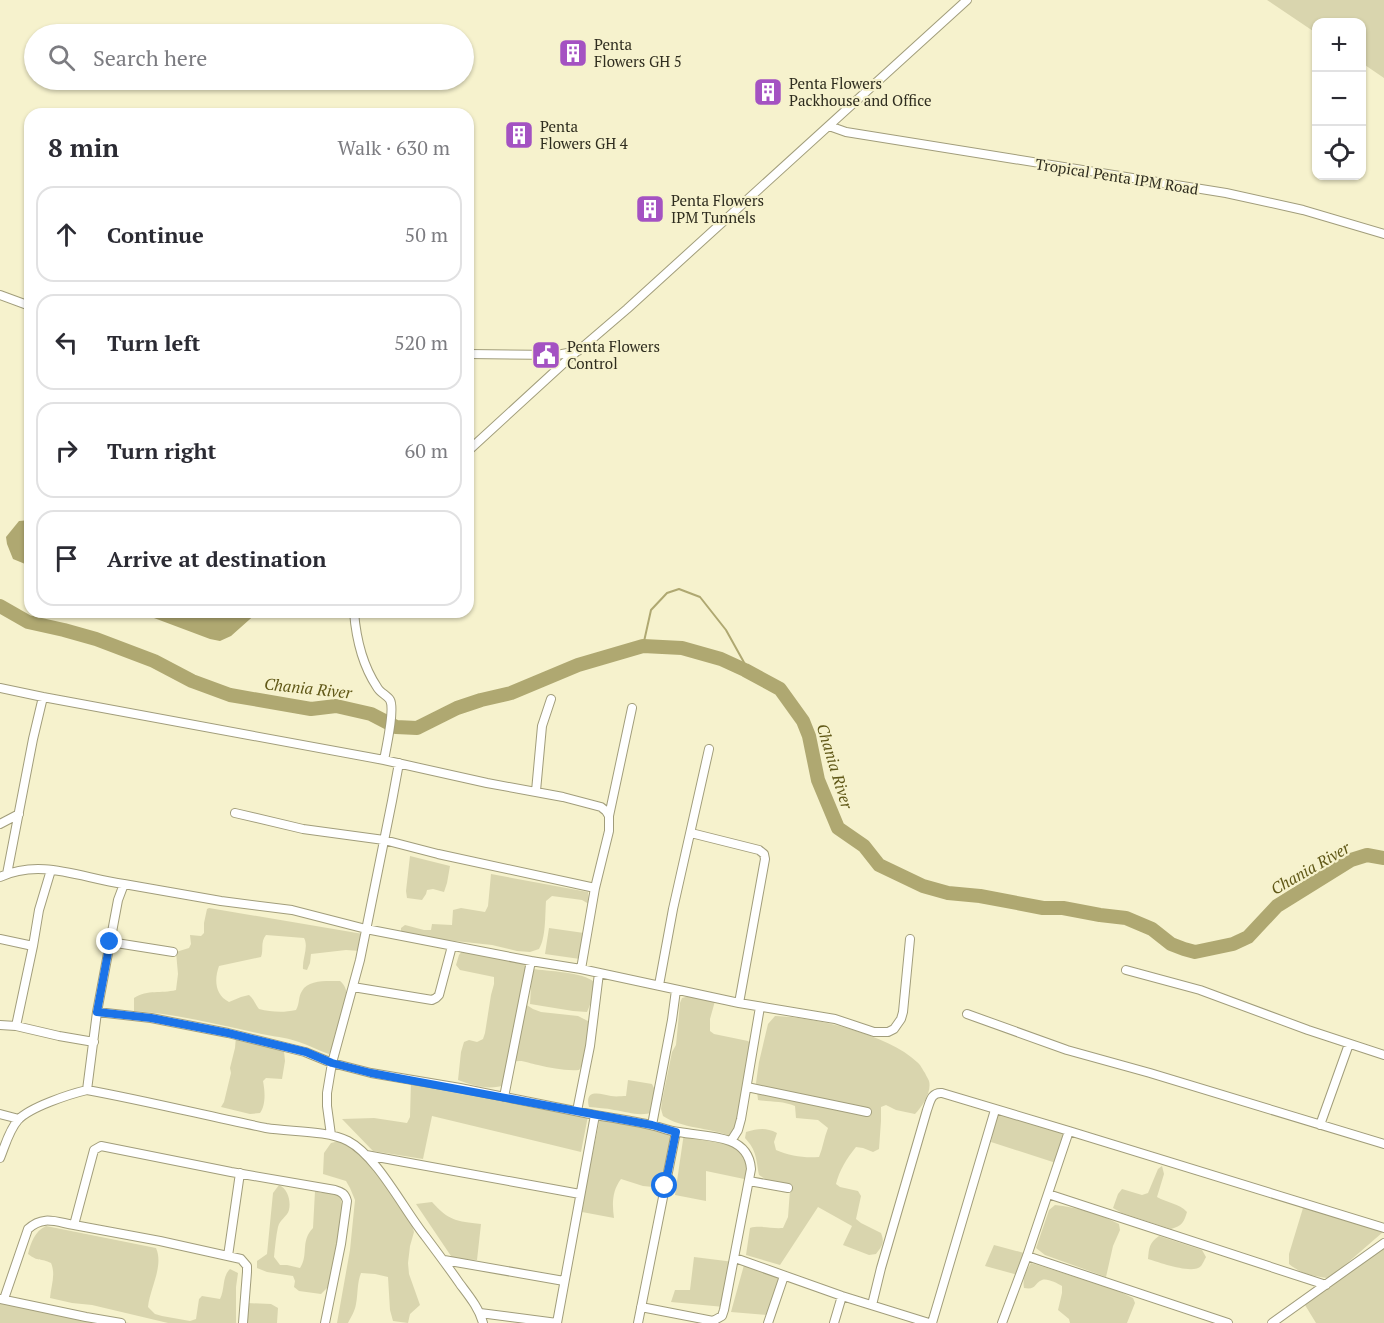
<!DOCTYPE html>
<html lang="en">
<head>
<meta charset="utf-8">
<style>
  body { margin:0; font-family:"PT Serif",serif; background:#f7f7f7; color:#2b2b33 }
  .controls { position:absolute; right:18px; top:18px; display:grid; overflow:hidden; border-radius:12px; box-shadow:0 2px 4px #0004 }
  .controls button { width:54px; height:54px; display:grid; place-items:center; padding:0; border:0; border-bottom:2px solid #e1e1e2; background:#fff; color:#2b2b33; font:30px sans-serif }
  .stop { position:absolute; width:18px; height:18px; margin:-14px; border:4px solid #1a73e8; border-radius:50%; background:#fff }
  .stop.end { background:#1a73e8; border-color:#fff; box-shadow:0 2px 6px #0008 }
  .list { margin:0; padding:0; list-style:none }
  h2 { display:flex; justify-content:space-between; align-items:center; height:78px; margin:0; padding:0 24px; font-size:26px }
  h2 small { font-size:20px; font-weight:400; color:#7c7c81 }
  .list li { display:grid; grid-template-columns:39px 1fr auto; gap:18px; align-items:center; box-sizing:border-box; height:96px; margin:0 12px 12px; padding:0 12px; border:2px solid #e1e1e2; border-radius:18px }
  .list b { display:block; font-size:22px; white-space:nowrap }
  .list em { font-size:20px; font-style:normal; color:#7c7c81 }
  .icon { flex:none; width:33px; height:33px; fill:none; stroke:currentColor; stroke-width:2; stroke-linecap:round; stroke-linejoin:round }
  .map { position:relative; flex:none; width:1384px; height:1323px; overflow:hidden }
  .search { position:absolute; background:#fff; box-shadow:0 2px 4px #0004; left:24px; top:24px; width:450px; height:66px; display:flex; align-items:center; gap:15px; box-sizing:border-box; padding:0 21px; border-radius:33px; color:#7c7c81; font-size:22px }
  .panel { position:absolute; background:#fff; box-shadow:0 2px 4px #0004; left:24px; top:108px; width:450px; height:510px; border-radius:18px }
  .map>svg:first-child { display:block }
  .green { fill:#d9d5ae }
  .water { fill:#afa871 }
  .lines { fill:none; stroke-linecap:round; stroke-linejoin:round }
  .stream { stroke:#afa871; stroke-width:2 }
  .river { stroke:#afa871; stroke-width:14 }
  .minor-casing { stroke:#a19d7b; stroke-width:10 }
  .minor { stroke:#fff; stroke-width:8 }
  .route { stroke:#1a73e8; stroke-width:8 }
  .labels { text-anchor:middle; dominant-baseline:central; stroke-width:4.5; stroke-linejoin:round; paint-order:stroke }
  .poi-label { font-size:15px; fill:#2f2d1f; stroke:#f6f2cd; text-anchor:start }
  .street-label { font-size:15px; fill:#2f2d1f; stroke:#f6f2cd }
  .water-label { font-size:16px; font-style:italic; fill:#605817; stroke:#f6f2cd }
</style>
</head>
<body>
<div class="map">
<svg width="1384" height="1323" viewBox="0 0 1384 1323">
  <rect width="100%" height="100%" fill="#f6f2cd"/>
  <!-- green -->
  <path class="green" d="M1267 0H1384V78L1362 63V22H1316V33Z
    M410 856 450 866 447 883 444 892 433 889 427 890 426 894 422 900 407 898 406 891Z
    M491 874 588 892 589 904 582 900 552 896 546 901C545 915 546 938 539 949L530 952 517 951 492 945 446 940 401 933V928L405 925 424 930H431L432 924 452 925 453 910 461 908 485 912 488 906Z
    M209 908 363 934 360 951 346 950 311 954 310 963 307 970 303 969C302 959 309 947 304 938L266 935C260 942 264 950 261 957L219 966C214 980 215 995 229 1002L241 997 249 995C254 999 255 1004 259 1009 271 1012 283 1013 296 1010 300 1003 298 997 302 991 308 979 329 981 340 981 355 993 341 1016 336 1031 333 1039 334 1047 329 1054 319 1051 309 1045 299 1042 288 1038 278 1037 267 1035 223 1026 180 1014 134 1011V998C148 989 161 994 176 990L178 974 176 952 189 948 191 944 190 935 201 936 204 933V923L207 909Z
    M549 928 584 933 580 959 545 954Z
    M462 951 525 961 529 969 525 1004 533 1009 541 1012 578 1016 588 1021C592 1034 587 1060 579 1070 565 1071 551 1068 538 1065 528 1063 522 1059 513 1062L511 1083C491 1091 477 1087 458 1080L461 1052 464 1042 469 1040 477 1042 483 1039 485 1033 491 995 494 984V977L460 970 456 965 459 955Z
    M532 969C547 971 584 972 594 982V995L587 1012 573 1011 530 1004Z
    M689 996 715 1001 710 1019V1031L714 1034 748 1041 753 1046 739 1125 730 1136C708 1127 683 1129 663 1116L661 1109 662 1101 672 1052 676 1045 680 1003 682 998Z
    M775 1016C814 1017 888 1034 917 1062 921 1065 922 1069 925 1073 926 1076 928 1078 929 1081 932 1092 922 1107 915 1114L896 1110 886 1105 881 1107V1121L879 1149 873 1152 863 1148 856 1147C847 1158 839 1171 836 1184L840 1187 858 1191 861 1196 856 1219 861 1223 881 1233C885 1243 882 1246 876 1254L869 1255 843 1245 852 1226 818 1207 780 1265 746 1255 750 1228C761 1225 771 1229 783 1228L788 1217 790 1190 768 1181 759 1175C756 1159 757 1151 745 1138L746 1132C758 1129 765 1127 777 1133L774 1142 776 1150C790 1156 803 1158 819 1157 823 1147 824 1138 828 1128L818 1120 796 1118 795 1106C783 1101 771 1102 758 1100L756 1083 759 1062 768 1024Z
    M236 1036 284 1051 285 1061 282 1079 266 1078 263 1081C265 1091 266 1105 260 1113L250 1114 221 1107 224 1102 231 1073 230 1068 235 1048Z
    M628 1080 652 1084 655 1090 654 1112C639 1117 629 1112 614 1110 606 1108 597 1108 589 1107 584 1088 601 1094 611 1096 616 1097 622 1096 626 1096Z
    M411 1082 588 1116 581 1152 432 1116 423 1159 373 1151 342 1119 374 1118 407 1123 410 1117Z
    M997 1113 1066 1133 1056 1163 991 1142Z
    M600 1118 673 1132 668 1151 663 1188 643 1186 621 1179C612 1191 612 1204 614 1218L582 1212 587 1181Z
    M684 1133 716 1140 745 1152 749 1180 706 1171V1201L675 1195Z
    M343 1140 375 1168 410 1218 414 1232 410 1246 408 1263 409 1274 420 1305 410 1314 408 1323 393 1321 390 1310 388 1277 375 1274 361 1273C357 1283 358 1293 356 1304 355 1311 351 1317 348 1323H337L350 1250 355 1200 350 1188 346 1181 323 1174 324 1153 331 1143Z
    M1162 1166 1164 1174 1157 1197C1167 1203 1179 1203 1187 1212 1184 1222 1182 1226 1171 1229L1122 1213 1113 1208 1118 1194 1122 1189 1142 1195 1148 1193 1158 1169Z
    M279 1185C288 1189 291 1201 289 1210 287 1217 280 1219 278 1227 276 1236 275 1247 274 1257L280 1265H287L300 1268C309 1255 300 1241 313 1228L315 1191 321 1193 337 1192C350 1206 336 1259 332 1279L328 1287 321 1294 299 1291 294 1287 295 1281 293 1276 267 1272 257 1268V1261L267 1254 273 1193Z
    M432 1202C449 1221 456 1221 481 1224L477 1260 453 1259 416 1204Z
    M1055 1205C1076 1207 1100 1214 1119 1224L1120 1230 1113 1246 1106 1277 1045 1255 1036 1248 1049 1210Z
    M1303 1208 1332 1215 1377 1229 1383 1232 1337 1272 1327 1278C1313 1276 1301 1274 1289 1264V1254Z
    M46 1226 156 1248C164 1266 150 1288 148 1307L155 1314 162 1316 190 1321 196 1319 199 1299 202 1296 220 1299C225 1290 222 1276 230 1269L238 1273 236 1287V1323H168L92 1305 72 1303 50 1298C51 1285 56 1275 51 1263 41 1258 38 1262 28 1254 31 1242 35 1231 46 1226Z
    M1159 1236 1202 1250 1206 1257C1205 1259 1202 1265 1201 1266 1193 1275 1158 1262 1148 1259 1149 1248 1149 1243 1159 1236Z
    M1384 1242V1323H1316L1305 1305Z
    M994 1245 1024 1253 1018 1275 985 1266Z
    M694 1257 734 1262 724 1307 671 1302 675 1290H690Z
    M1031 1263 1114 1289 1133 1298 1135 1303 1127 1323H1070L1069 1319 1058 1310 1062 1293V1286C1057 1283 1047 1278 1042 1280 1033 1284 1037 1290 1024 1288 1022 1279 1026 1271 1031 1263Z
    M744 1265 781 1274 767 1315 731 1312Z
    M0 1300 129 1323H0Z
    M247 1303 271 1304 278 1308 277 1323H246Z"/>
  <!-- water -->
  <path class="water" d="M30 520V566L13 559 7 544 6 537 19 521Z
    M138 612H258L231 636 220 641 210 639Z"/>
  <g class="lines">
    <!-- stream -->
    <path class="stream" d="M643 646 651 610 667 593 679 589 700 597 726 630 746 666"/>
    <!-- river -->
    <path class="river" d="M0 606 28 622 64 630 96 639 154 661 192 681 230 695 311 709 336 706 371 714 396 727 417 728 457 708 481 700 511 693 578 665 643 646 682 648 721 659 745 670 780 689 803 721 809 736 818 780 838 828 864 846 879 865 923 886 948 893 980 896 1043 908H1063L1100 915 1126 918 1152 929 1171 944 1184 949 1195 952 1233 944 1248 937 1277 906 1351 860 1367 855 1384 858"/>
    <!-- minor casing -->
    <g class="minor-casing">
      <path id="minor" d="M829 126 846 132 1226 193 1303 210 1384 234
        M0 295 30 306
        M468 354 557 355 578 351 627 309 967 0
        M468 451 576 352
        M354 612C356 637 363 666 377 687 380 693 387 695 390 700 395 709 386 749 384 760L487 783 563 797 601 807 606 811 609 816V831L595 888 581 969
        M0 688 43 697 384 760
        M536 791 542 726 551 699
        M235 813 303 829 384 840 438 854 595 888
        M609 816 632 708
        M0 824 19 814
        M691 833 759 850 764 854 765 859 739 1003
        M7 874 33 739 43 697
        M0 877C41 858 81 878 124 884
        M0 939 33 946 16 1026
        M110 942 173 952
        M33 946 39 910 51 870
        M1126 970 1200 990 1308 1030 1384 1055
        M659 985 673 909 709 749
        M353 987 432 1000 436 998 439 995 452 946
        M97 1012 151 1018 228 1033 305 1052 332 1063 371 1073 460 1088 595 1115
        M967 1014 1067 1050 1150 1073 1384 1144
        M0 1025 16 1026 59 1036 94 1042
        M747 1087 867 1112
        M87 1090 97 1012 118 900 124 884 221 901 292 910 366 929 531 961 581 969 739 1003 835 1019 874 1032H888L894 1029 901 1019 903 1012 910 939
        M504 1097 531 961
        M577 1111 590 1046 599 973
        M0 1114 19 1119
        M652 1125 672 1020 676 990
        M1320 1125 1349 1044
        M331 1135 327 1106V1093L332 1063 360 960 392 801 399 763
        M731 1141 738 1130 741 1119 760 1007
        M366 1155 580 1194
        M0 1158C5 1146 9 1130 18 1120 30 1107 70 1094 87 1090 147 1101 207 1116 266 1128 290 1132 327 1130 348 1141 377 1156 404 1210 425 1236 437 1252 449 1268 460 1284 469 1296 479 1308 483 1323
        M749 1181 788 1188
        M1048 1194 1326 1285
        M74 1225 160 1241 241 1259 247 1266V1272L243 1323
        M228 1256 240 1173
        M1027 1256 1228 1323
        M735 1258 842 1296 929 1323
        M444 1260 564 1281
        M0 1299 86 1317 121 1323
        M4 1299 28 1229C43 1215 56 1222 74 1225L94 1150 101 1146 231 1172 335 1190C342 1192 345 1194 347 1201L341 1244 325 1323
        M872 1305 881 1268 927 1110C930 1102 931 1092 942 1093L1069 1131
        M480 1313 557 1323
        M557 1323 595 1115C614 1118 633 1121 651 1125 660 1127 669 1131 679 1132 695 1135 714 1135 730 1141 743 1146 750 1155 751 1169L724 1310 722 1316 713 1321 641 1307
        M638 1323 676 1132
        M768 1323 784 1276
        M834 1323 842 1296
        M932 1323 995 1110
        M1002 1323 1027 1256 1069 1131 1384 1228
        M1272 1323 1384 1243"/>
    </g>
    <!-- minor -->
    <use href="#minor" class="minor"/>
  </g>
  <g class="lines">
    <!-- route -->
    <path class="route" d="M110 942 97 1012 151 1018 228 1033 306 1052 332 1063 371 1073 652 1125 676 1132 665 1186"/>
  </g>
  <!-- icons -->
  <defs>
    <g id="building-square" transform="scale(1.5)"><rect x="-9" y="-9" width="18" height="18" rx="4" fill="#a452c2" stroke="#f6f2cd"/><path d="M-4-6H4V6H1V3H-1V6H-4ZM-2.5-4.3h1.7v1.8h-1.7ZM.8-4.3h1.7v1.8H.8ZM-2.5-1h1.7V.8h-1.7ZM.8-1h1.7V.8H.8Z" fill="#fff"/></g>
    <g id="civic-square" transform="scale(1.5)"><rect x="-9" y="-9" width="18" height="18" rx="4" fill="#a452c2" stroke="#f6f2cd"/><path d="M-.6-6.5H3V-4.5H.6V-3L4-1V1h2V6H-6V1h2V-1L-.6-3ZM-1.2 2.5V6h2.4V2.5Z" fill="#fff"/></g>
  </defs>
  <g fill-rule="evenodd">
    <use href="#building-square" x="573" y="53"/>
    <use href="#building-square" x="768" y="92"/>
    <use href="#building-square" x="519" y="135"/>
    <use href="#building-square" x="650" y="209"/>
    <use href="#civic-square" x="546" y="355"/>
  </g>
  <g class="labels">
    <!-- poi labels -->
    <g class="poi-label">
      <text x="594" y="44">Penta<tspan x="594" dy="17">Flowers GH 5</tspan></text>
      <text x="789" y="83">Penta Flowers<tspan x="789" dy="17">Packhouse and Office</tspan></text>
      <text x="540" y="126">Penta<tspan x="540" dy="17">Flowers GH 4</tspan></text>
      <text x="671" y="200">Penta Flowers<tspan x="671" dy="17">IPM Tunnels</tspan></text>
      <text x="567" y="346">Penta Flowers<tspan x="567" dy="17">Control</tspan></text>
    </g>
    <!-- street labels -->
    <g class="street-label">
      <text transform="translate(1117 176) rotate(9)">Tropical Penta IPM Road</text>
    </g>
    <!-- water labels -->
    <g class="water-label">
      <text transform="translate(308 688) rotate(6)">Chania River</text>
      <text transform="translate(835 766) rotate(73)">Chania River</text>
      <text transform="translate(1310 868) rotate(-30)">Chania River</text>
    </g>
  </g>
</svg>
<div class="controls">
<button>+</button>
<button>−</button>
<button><svg class="icon" aria-label="locate" viewBox="0 0 24 24"><circle cx="12" cy="12" r="6"/><path d="M12 2v4M12 18v4M2 12h4M18 12h4"/></svg></button>
</div>
<div class="stop" style="left:665px;top:1186px"></div>
<div class="stop end" style="left:110px;top:942px"></div>
<div class="search"><svg class="icon" aria-label="search" viewBox="0 0 24 24"><circle cx="10" cy="10" r="6"/><path d="M15 15l6 6"/></svg>Search here</div>
<section class="panel">
<h2>8 min<small>Walk · 630 m</small></h2>
<ul class="list">
<li><svg class="icon" aria-label="ahead" viewBox="0 0 24 24"><path d="M12 20V5M6 11l6-6 6 6"/></svg><div><b>Continue</b></div><em>50 m</em></li>
<li><svg class="icon" aria-label="left" viewBox="0 0 24 24"><path d="M17 20v-9H6M10 6l-5 5 5 5"/></svg><div><b>Turn left</b></div><em>520 m</em></li>
<li><svg class="icon" aria-label="right" viewBox="0 0 24 24"><path d="M7 20v-9h11M14 6l5 5-5 5"/></svg><div><b>Turn right</b></div><em>60 m</em></li>
<li><svg class="icon" aria-label="arrive" viewBox="0 0 24 24"><path d="M6 21V4h12l-3 4 3 4H6"/></svg><div><b>Arrive at destination</b></div></li>
</ul>
</section>
</div>
</body>
</html>
